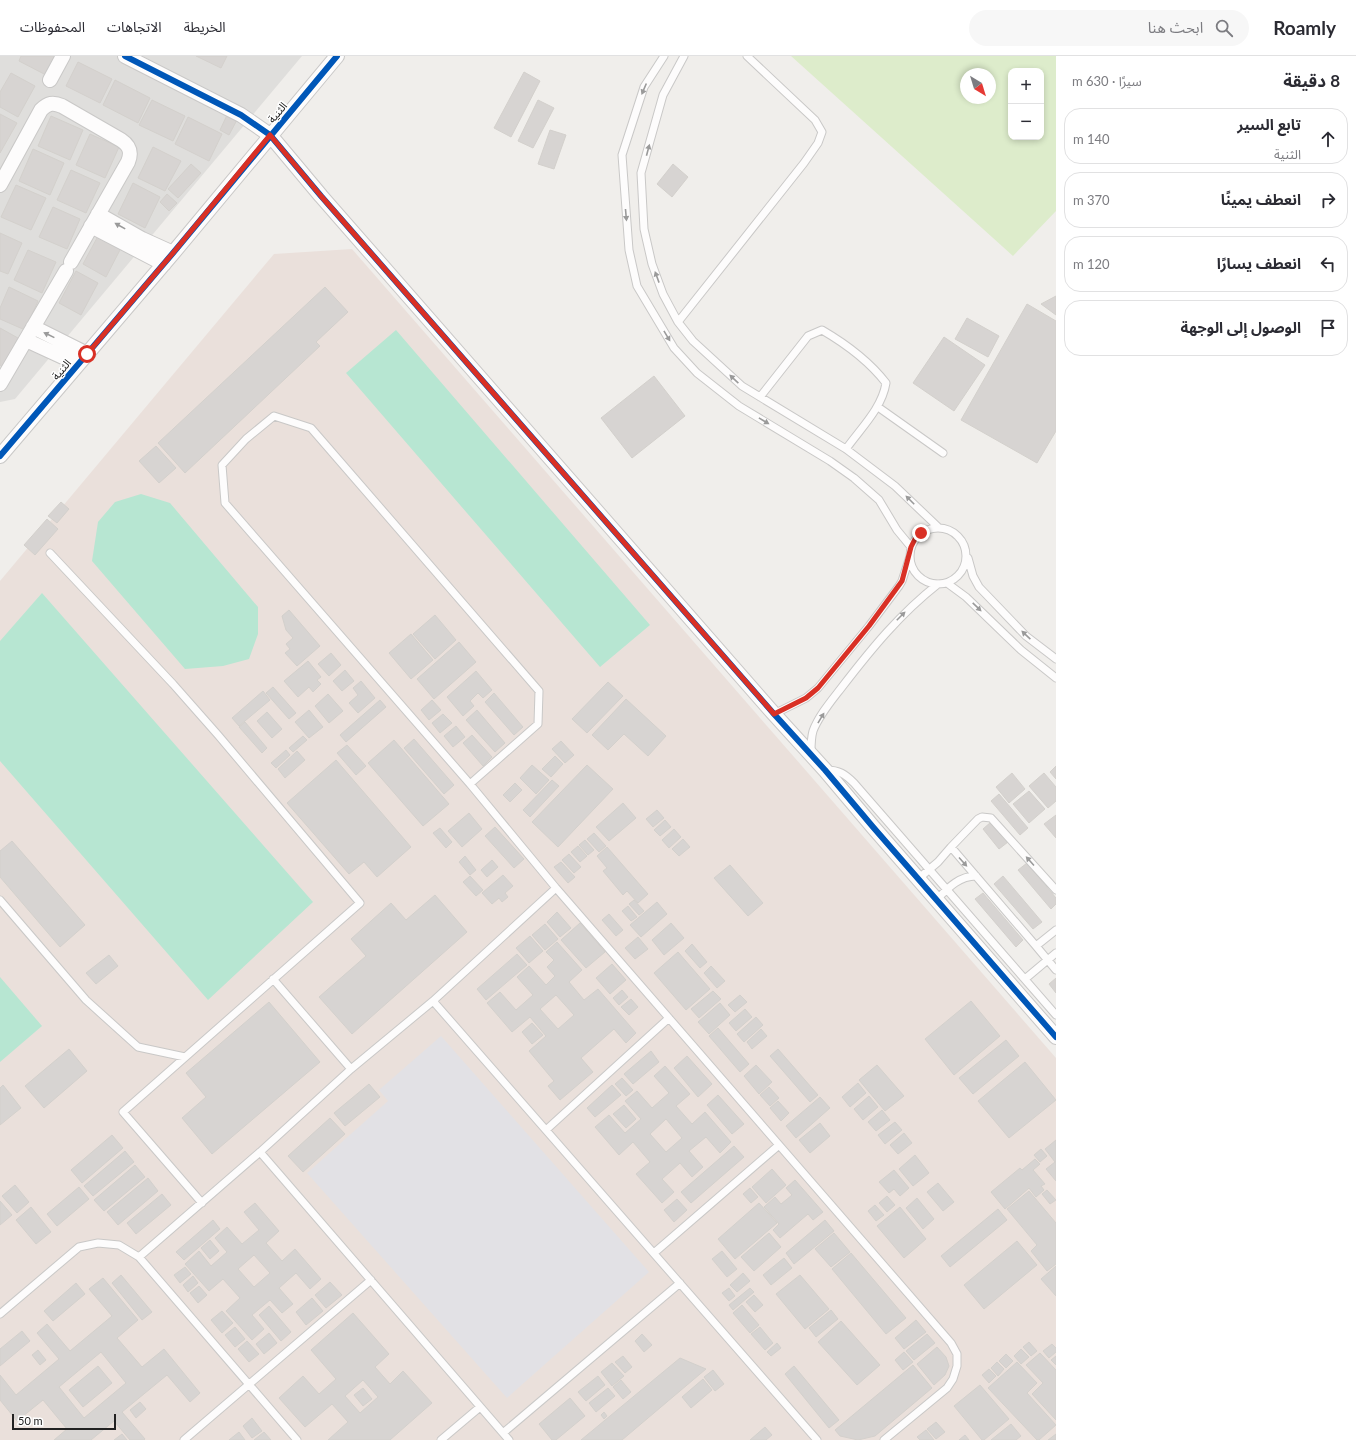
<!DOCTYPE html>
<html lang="ar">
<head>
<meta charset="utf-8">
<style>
  body { margin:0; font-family:Lato,"Noto Sans Arabic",sans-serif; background:#f7f7f7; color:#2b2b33; direction:rtl }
  .controls { position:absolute; right:12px; top:12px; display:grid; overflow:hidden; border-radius:8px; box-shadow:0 2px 6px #0003 }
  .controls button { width:36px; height:36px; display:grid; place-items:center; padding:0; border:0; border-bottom:1px solid #e1e1e2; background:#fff; color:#2b2b33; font:20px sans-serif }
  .compass { position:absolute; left:960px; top:12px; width:36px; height:36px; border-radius:50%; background:#fff; box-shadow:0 2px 6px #0003; rotate:142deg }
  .scale { position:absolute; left:12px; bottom:10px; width:104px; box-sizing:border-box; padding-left:4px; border:2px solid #222; border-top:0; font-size:11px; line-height:14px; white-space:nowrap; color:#222; -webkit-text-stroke:3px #fff; paint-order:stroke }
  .stop { position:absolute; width:12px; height:12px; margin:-9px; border:3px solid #d93025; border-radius:50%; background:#fff }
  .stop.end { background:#d93025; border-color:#fff; box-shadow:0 1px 4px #0008 }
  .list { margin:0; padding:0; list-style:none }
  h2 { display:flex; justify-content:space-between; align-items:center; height:52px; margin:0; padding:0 16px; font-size:17px }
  h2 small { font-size:13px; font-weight:400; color:#7c7c81 }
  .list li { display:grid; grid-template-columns:26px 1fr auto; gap:12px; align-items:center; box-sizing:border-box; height:56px; margin:0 8px 8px; padding:0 8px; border:1px solid #e1e1e2; border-radius:16px }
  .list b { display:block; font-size:15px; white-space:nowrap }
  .list p { margin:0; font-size:13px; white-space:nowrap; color:#7c7c81 }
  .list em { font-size:13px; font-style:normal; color:#7c7c81 }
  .icon { flex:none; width:22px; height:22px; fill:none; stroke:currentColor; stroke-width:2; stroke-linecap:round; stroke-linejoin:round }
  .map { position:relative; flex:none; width:1056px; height:1384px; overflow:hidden; direction:ltr }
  header { display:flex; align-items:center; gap:24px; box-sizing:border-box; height:56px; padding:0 20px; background:#fff; border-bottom:1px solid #e1e1e2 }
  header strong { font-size:19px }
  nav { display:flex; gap:22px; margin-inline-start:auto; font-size:14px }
  .search { width:280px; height:36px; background:#f7f7f7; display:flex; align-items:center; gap:10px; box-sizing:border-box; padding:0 14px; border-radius:22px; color:#7c7c81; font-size:15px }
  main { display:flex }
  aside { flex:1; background:#fff }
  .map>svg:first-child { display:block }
  .residential { fill:#dfdedc }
  .military { fill:#eae0db }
  .grass { fill:#ddeccb; fill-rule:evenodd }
  .pitch { fill:#b7e6d2 }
  .plaza { fill:#e2e1e5 }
  .building { fill:#d7d4d2; stroke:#d3d0cc; fill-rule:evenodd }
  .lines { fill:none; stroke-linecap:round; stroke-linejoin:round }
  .service-casing { stroke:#c9c8c7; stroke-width:9 }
  .minor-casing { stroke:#c9c8c7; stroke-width:16 }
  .service { stroke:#fdfcfc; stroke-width:7 }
  .minor { stroke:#fdfcfc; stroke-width:14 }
  .cycleway-casing { stroke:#fff; stroke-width:8 }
  .cycleway { stroke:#0057b8; stroke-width:6 }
  .oneway { fill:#9a9a9a }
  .route { stroke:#d93025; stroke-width:5 }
  .labels { text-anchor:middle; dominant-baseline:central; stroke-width:3; stroke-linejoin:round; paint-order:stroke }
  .street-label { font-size:11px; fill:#222; stroke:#fff }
</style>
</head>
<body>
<header>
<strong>Roamly</strong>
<div class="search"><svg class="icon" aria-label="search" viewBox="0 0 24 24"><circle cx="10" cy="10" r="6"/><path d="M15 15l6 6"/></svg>ابحث هنا</div>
<nav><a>الخريطة</a><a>الاتجاهات</a><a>المحفوظات</a></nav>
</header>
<main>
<aside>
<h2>8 دقيقة<small>سيرًا · 630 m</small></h2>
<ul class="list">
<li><svg class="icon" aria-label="ahead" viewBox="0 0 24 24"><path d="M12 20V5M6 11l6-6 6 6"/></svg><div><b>تابع السير</b><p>الثنية</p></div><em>140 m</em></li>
<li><svg class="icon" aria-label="right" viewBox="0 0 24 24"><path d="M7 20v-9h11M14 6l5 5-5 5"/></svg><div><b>انعطف يمينًا</b></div><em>370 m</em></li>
<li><svg class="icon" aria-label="left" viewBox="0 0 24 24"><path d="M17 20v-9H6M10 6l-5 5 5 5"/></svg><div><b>انعطف يسارًا</b></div><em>120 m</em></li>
<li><svg class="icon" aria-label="arrive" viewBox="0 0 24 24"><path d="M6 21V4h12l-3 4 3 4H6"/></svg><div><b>الوصول إلى الوجهة</b></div></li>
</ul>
</aside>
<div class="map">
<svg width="1056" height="1384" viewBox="0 0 1056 1384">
  <rect width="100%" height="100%" fill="#f0eeeb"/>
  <!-- residential -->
  <path class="residential" d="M0 0H302L15 343 0 346Z"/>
  <!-- military -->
  <path class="military" d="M352 193 1056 1002V1384H0V525L274 198Z"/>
  <!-- grass -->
  <path class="grass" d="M791 0H1056V155L1013 200ZM1011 15H1041V81H1011ZM966 18H990V42H966Z"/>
  <!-- pitch -->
  <path class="pitch" d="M396 274 650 569 600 611 346 317Z
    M141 438 170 447 258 551V578L249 603 223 610 185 613 92 505 98 466 115 446Z
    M42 537 313 846 208 944 0 705V585Z
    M0 921 42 970 0 1006Z"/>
  <!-- plaza -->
  <path class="plaza" d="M441 980 649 1216 507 1342 307 1117 388 1045 379 1034Z"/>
  <!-- building -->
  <path class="building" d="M21 0H55L46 19 19 5Z
    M196 0H227L221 12Z
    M78 6 112 23 100 47 66 30Z
    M524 16 540 25 511 81 494 72Z
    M11 17 35 30 18 61 0 51V36Z
    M115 24 150 42 138 67 103 49Z
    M152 44 185 60 173 85 139 69Z
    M538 44 554 52 533 92 518 85Z
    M228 57 238 62 229 79 220 74Z
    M0 58 17 67 0 97Z
    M51 60 83 74 70 104 38 90Z
    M188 61 222 78 209 105 175 88Z
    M550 74 566 79 554 113 538 108Z
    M90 78 119 91 105 122 76 109Z
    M153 91 181 105 165 135 138 122Z
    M33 93 64 107 50 139 19 125Z
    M191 108 201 117 178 142 168 133Z
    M673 108 688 121 672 141 657 128Z
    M71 114 100 127 86 157 57 144Z
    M133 127 160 141 145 172 118 158Z
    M16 129 46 142 31 174 1 161Z
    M167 138 177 147 169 155 160 146Z
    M53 151 80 163 67 193 39 181Z
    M0 177 22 187 8 218 0 215Z
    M98 180 121 192 106 221 83 208Z
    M28 194 56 206 42 237 14 224Z
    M76 215 98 227 81 259 59 247Z
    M9 231 38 245 25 274 0 263V252Z
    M325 231 348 256 316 286 320 290 185 417 158 387Z
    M1056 240V259L1041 248Z
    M1027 248 1056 265V375L1037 407 961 364Z
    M967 262 999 280 988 301 955 283Z
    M0 272 18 282 3 311 0 309Z
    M944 281 985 309 954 355 913 327Z
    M654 320 685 360 632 402 601 362Z
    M156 390 176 412 159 427 139 405Z
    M61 446 69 453 57 467 48 460Z
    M47 463 58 473 35 499 24 489Z
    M289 554 320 590 297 610 285 597 290 593 286 588 293 582 286 574 282 560Z
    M435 559 456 584 435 603 413 578Z
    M411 578 433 604 411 623 389 597Z
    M459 586 476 606 434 643 417 623Z
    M331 597 341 609 329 620 318 608Z
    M308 605 321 621 317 624 321 628 313 636 309 631 298 641 284 625Z
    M345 614 354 625 342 635 333 625Z
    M476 615 492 634 483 642 478 637 470 645 474 650 463 660 447 641Z
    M361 625 375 642 358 657 349 647 358 639 353 632Z
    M608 626 623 640 587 677 572 663Z
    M273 631 296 657 289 663 266 637Z
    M263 635 270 644 239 670 232 662Z
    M494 637 523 671 514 679 485 646Z
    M328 638 343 655 329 667 315 650Z
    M626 643 666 680 648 700 624 678 608 694 592 679Z
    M380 644 386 651 346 686 340 679Z
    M432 644 441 654 429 664 421 654Z
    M309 654 323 671 309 682 295 666Z
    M477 654 505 687 495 696 466 664Z
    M267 656 282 673 272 682 257 665Z
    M443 658 452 667 440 677 432 667Z
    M245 666 267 692 262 697 239 671Z
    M456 670 465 681 453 691 444 680Z
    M472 679 492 701 483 710 463 687Z
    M303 680 307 684 293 696 289 692Z
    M414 683 454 729 444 738 404 692Z
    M394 684 449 748 423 770 368 707Z
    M561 685 574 699 565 707 552 693Z
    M347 689 366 710 356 719 337 697Z
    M286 694 290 699 276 712 271 707Z
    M297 695 305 704 285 722 278 713Z
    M555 700 563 708 551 721 542 713Z
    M336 704 411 791 377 821 364 806 349 818 287 747Z
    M532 709 549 724 536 738 520 722Z
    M587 709 613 733 558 791 532 766Z
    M1056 710V723L1050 716Z
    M1012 717 1025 733 1009 747 996 731Z
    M1044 717 1056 731V745L1048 752 1029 730Z
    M552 724 559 730 530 761 523 754Z
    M515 727 522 734 510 746 503 739Z
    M1029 735 1045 753 1029 767 1013 748Z
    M999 738 1028 772 1020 779 991 745Z
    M623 747 636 762 609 785 596 771Z
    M657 754 664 762 653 771 646 763Z
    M469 757 482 773 462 791 448 775Z
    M1056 759V782L1044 768Z
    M665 764 671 771 660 780 654 774Z
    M991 766 1008 786 999 793 983 773Z
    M495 771 524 803 514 812 485 780Z
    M440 772 452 786 446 792 433 777Z
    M674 773 681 781 669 792 662 784Z
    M594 777 606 790 599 796 587 783Z
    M683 783 690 791 679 800 672 793Z
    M585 784 594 794 588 799 579 789Z
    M12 785 85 869 60 891 0 821V795Z
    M578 790 587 800 580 806 571 796Z
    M607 791 648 838 638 847 627 835 623 839 603 815 607 812 597 800Z
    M569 798 581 811 574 817 562 804Z
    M465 800 476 814 470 819 459 806Z
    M492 804 498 811 487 821 481 814Z
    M561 806 575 821 568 827 554 811Z
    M1027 807 1056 842V848L1051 853 1018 814Z
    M730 809 763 847 748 860 714 822Z
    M503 819 513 830 505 837 508 841 502 846 499 842 492 848 482 837Z
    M470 820 483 834 476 840 463 826Z
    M1003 820 1042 866 1033 873 994 828Z
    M983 837 1023 884 1016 891 975 843Z
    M435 839 467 876 352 978 319 941 366 900 351 883 391 847 406 864Z
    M634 844 644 855 639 859 629 848Z
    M657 846 667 858 641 881 630 869Z
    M628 850 637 861 631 865 622 855Z
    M557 856 571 872 560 881 547 866Z
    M609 858 623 874 616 880 602 864Z
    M580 867 605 896 586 912 561 884Z
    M671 867 684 882 664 899 652 884Z
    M545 868 558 883 545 894 532 879Z
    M530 880 543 895 529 907 516 892Z
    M638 881 648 893 635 903 625 892Z
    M557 886 582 914 569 926 584 944 598 933 636 977 626 987 614 973 581 1002 593 1016 560 1044 548 1030 554 1025 529 995 546 980 530 961 512 976 487 947 500 936 516 954 533 939 517 921 529 910 546 929 555 920 547 911 554 904 546 896ZM556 939 574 959 558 973 540 953Z
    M692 888 707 906 700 912 685 895Z
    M678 896 710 933 686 954 654 917Z
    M517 898 527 909 486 944 477 933Z
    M109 899 118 910 96 928 86 917Z
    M612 908 626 924 610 938 596 922Z
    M711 910 725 925 717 932 704 917Z
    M1056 922V937L1049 928Z
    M622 934 628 941 619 949 613 942Z
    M713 935 721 943 699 962 691 953Z
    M740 939 747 946 735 956 728 949Z
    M631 943 638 951 629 959 621 951Z
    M971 945 1000 980 954 1019 925 983Z
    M269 946 320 1006 212 1098 182 1062 206 1041 186 1017Z
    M720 947 730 959 709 978 698 966Z
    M745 953 752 961 736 975 729 967Z
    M756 961 763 969 744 986 737 978Z
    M532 967 543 979 532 988 522 976Z
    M718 972 749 1008 740 1016 709 980Z
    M761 973 767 980 752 993 747 986Z
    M1006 984 1019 1000 973 1038 959 1022Z
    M69 993 87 1015 44 1052 25 1030Z
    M778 993 818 1039 810 1046 770 1000Z
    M651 995 659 1006 633 1028 624 1018Z
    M687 1000 712 1028 698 1041 674 1012Z
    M1025 1006 1056 1044 1009 1082 978 1045Z
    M756 1009 772 1026 759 1038 744 1020Z
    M877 1009 904 1040 885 1055 859 1024Z
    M665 1010 690 1038 676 1050 692 1068 705 1056 731 1086 720 1097 706 1081 689 1095 703 1111 692 1121 680 1107 662 1123 674 1136 662 1147 636 1118 650 1106 633 1086 619 1099 595 1071 609 1059 625 1077 641 1063 625 1045 637 1035 652 1052 669 1037 654 1020ZM666 1063 682 1082 666 1096 650 1078Z
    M622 1022 633 1034 626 1040 615 1028Z
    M858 1027 866 1037 850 1051 842 1041Z
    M369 1028 380 1041 345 1070 334 1057Z
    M3 1029 21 1052 0 1069V1032Z
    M612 1029 621 1039 595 1061 587 1052Z
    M769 1031 779 1042 770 1050 760 1039Z
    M718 1039 744 1068 732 1078 707 1049Z
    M869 1040 878 1051 863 1064 854 1053Z
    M820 1041 830 1052 796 1082 786 1070Z
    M778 1045 789 1057 781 1065 770 1052Z
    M624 1049 636 1063 626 1072 613 1058Z
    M882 1054 890 1064 876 1075 868 1066Z
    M330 1062 345 1078 303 1116 288 1100Z
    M895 1066 902 1074 885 1088 878 1079Z
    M820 1067 830 1080 810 1097 799 1084Z
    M904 1077 912 1087 898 1098 890 1089Z
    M112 1079 123 1092 82 1127 71 1114Z
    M1056 1084V1125L1046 1113 1055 1106 1045 1093Z
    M734 1090 744 1101 691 1147 681 1136Z
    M1041 1093 1047 1100 1040 1106 1034 1099Z
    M125 1095 134 1106 93 1140 84 1130Z
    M915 1099 929 1117 913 1130 899 1113Z
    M1035 1103 1040 1108 1033 1114 1045 1128 1041 1130 1044 1134 1036 1141 1029 1132 1005 1153 991 1136 1020 1112 1022 1114Z
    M135 1109 145 1121 104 1155 94 1144Z
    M772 1113 786 1129 766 1147 752 1131Z
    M894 1114 909 1132 900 1140 894 1133 889 1137 879 1126Z
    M148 1122 158 1135 118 1169 107 1156Z
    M795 1124 823 1156 813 1164 808 1158 780 1182 773 1174 779 1168 764 1151 775 1141 781 1148 792 1139 786 1132Z
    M938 1127 954 1146 943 1155 927 1136Z
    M15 1129 29 1146 17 1157 2 1140Z
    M79 1131 89 1143 57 1170 47 1158Z
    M750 1132 758 1141 751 1147 743 1138Z
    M1047 1134 1056 1144 1050 1148 1042 1138Z
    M1029 1135 1056 1167V1208L1047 1215 1031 1195 1037 1189 1007 1153Z
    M162 1138 171 1149 136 1178 127 1167Z
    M887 1140 895 1149 887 1156 879 1147Z
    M917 1142 934 1163 923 1173 906 1152Z
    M677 1143 687 1154 674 1166 664 1154Z
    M0 1145 12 1159 0 1169Z
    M255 1147 279 1175 266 1187 282 1205 295 1193 321 1223 310 1233 296 1217 279 1232 293 1248 282 1257 270 1244 252 1259 264 1273 252 1284 226 1255 240 1242 223 1223 209 1235 185 1208 199 1195 211 1210 227 1196 215 1182 227 1171 242 1188 259 1174 244 1156ZM254 1199 270 1217 254 1231 238 1213Z
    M759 1147 777 1167 735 1203 718 1183Z
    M875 1149 884 1159 876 1165 868 1155Z
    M31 1151 51 1176 36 1188 16 1164Z
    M900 1151 926 1183 904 1202 877 1170Z
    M998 1153 1007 1164 950 1211 941 1200Z
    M213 1164 220 1173 184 1204 176 1196Z
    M825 1164 834 1175 794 1208 786 1197Z
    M769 1177 781 1191 754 1215 741 1201Z
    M834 1177 850 1196 831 1211 815 1193Z
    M210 1184 219 1195 210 1203 201 1192Z
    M1017 1185 1037 1209 984 1253 964 1229Z
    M722 1195 737 1213 727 1221 712 1203Z
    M851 1197 906 1262 886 1278 832 1213Z
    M784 1202 792 1212 771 1229 763 1219Z
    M1056 1210V1240L1041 1223Z
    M185 1211 191 1218 180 1227 174 1219Z
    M743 1217 750 1225 737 1236 730 1229Z
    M121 1219 152 1256 142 1264 112 1227Z
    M800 1219 829 1253 805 1273 776 1238Z
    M193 1220 198 1227 188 1236 183 1229Z
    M103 1222 138 1264 117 1282 142 1311 164 1293 200 1337 190 1346 167 1319 122 1356 145 1383 144 1384H130L114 1365 91 1384H54L67 1373 43 1344 17 1365 0 1344V1319L16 1339 59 1303 37 1277 47 1268 70 1295 112 1260 89 1233ZM101 1296 126 1327 84 1362 59 1331Z
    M330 1226 342 1239 326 1252 315 1239Z
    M76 1227 85 1238 53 1265 44 1255Z
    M199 1230 207 1239 198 1247 190 1237Z
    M729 1232 735 1240 729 1245 722 1237Z
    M750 1232 754 1236 733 1254 729 1249Z
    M754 1239 763 1249 755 1256 746 1246Z
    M312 1242 323 1255 306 1269 296 1256Z
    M742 1249 759 1269 750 1277 733 1257Z
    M269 1250 291 1276 281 1285 259 1259Z
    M831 1254 838 1263 816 1281 809 1272Z
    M222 1255 233 1267 222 1277 211 1264Z
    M353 1257 389 1298 375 1311 390 1328 403 1315 432 1347 390 1384H328L348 1366 332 1348 305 1371 279 1342 303 1320 319 1338 336 1323 311 1294ZM363 1324 378 1341 360 1357 345 1340Z
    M916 1264 926 1276 904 1293 895 1282Z
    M841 1265 880 1309 857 1329 818 1286Z
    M235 1271 245 1283 235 1291 225 1279Z
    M760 1271 773 1287 765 1294 751 1278Z
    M22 1275 30 1285 0 1310V1293Z
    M269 1277 277 1287 264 1298 256 1288Z
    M642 1278 652 1289 644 1296 635 1285Z
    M927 1278 935 1287 914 1304 906 1295Z
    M247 1285 259 1298 249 1306 238 1293Z
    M1029 1286 1037 1295 1031 1300 1023 1291Z
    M777 1287 781 1292 771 1300 767 1296Z
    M1052 1288 1056 1292V1296L1049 1302 1043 1295Z
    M937 1291 946 1301 949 1310 945 1319 934 1329 917 1308Z
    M1021 1293 1029 1301 1021 1308 1014 1300Z
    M38 1294 46 1304 40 1309 32 1299Z
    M904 1296 913 1306 903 1314 895 1304Z
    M1040 1297 1056 1314V1364L1032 1338 1043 1327 1026 1309Z
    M1006 1298 1013 1305 1006 1312 999 1305Z
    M623 1300 632 1311 625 1317 615 1306Z
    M1056 1300V1309L1051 1304Z
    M680 1302 706 1313 622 1384H581Z
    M997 1306 1004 1313 998 1320 991 1312Z
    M1017 1306 1037 1327 1027 1337 1056 1369 1039 1384H1037L988 1332Z
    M612 1307 624 1320 612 1330 601 1316Z
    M913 1309 932 1332 875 1380 858 1384 840 1380 835 1374Z
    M98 1310 112 1327 83 1351 69 1334Z
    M794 1310 839 1364 829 1372 785 1318Z
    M989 1313 996 1320 989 1327 982 1319Z
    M713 1314 724 1328 715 1335 704 1321Z
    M598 1320 605 1329 586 1345 578 1336Z
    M703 1323 712 1334 691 1352 682 1341Z
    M621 1324 631 1336 623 1343 613 1331Z
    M980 1329 1009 1363 984 1384H982L954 1350Z
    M363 1332 372 1343 363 1350 354 1339Z
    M608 1332 615 1340 596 1356 589 1347Z
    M570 1342 585 1360 556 1384H552L539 1368Z
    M140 1346 146 1353 136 1362 130 1354Z
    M604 1356 607 1360 604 1363 601 1359Z
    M252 1362 262 1375 252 1382 243 1370Z
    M936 1366 945 1376 936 1383 927 1373Z
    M1011 1368 1021 1380 1016 1384H991Z
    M765 1371 772 1379 766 1384H750Z
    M926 1374 934 1384H920L917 1381Z
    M239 1376 245 1384H229Z
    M264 1376 271 1384H254Z
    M122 1378 127 1384H114Z
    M1056 1378V1384H1048Z
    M965 1379 969 1384H959Z"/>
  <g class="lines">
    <!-- service casing -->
    <g class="service-casing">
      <path id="service" d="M664 0 644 31 622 99 629 194 637 230 674 292 697 317 739 350 830 405 854 422 879 444 897 474 911 491
        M684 0 663 39 641 117 644 173 652 208 663 238 678 266 693 285 742 330 846 393 895 430 938 471
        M678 266 804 107 818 87 822 76 815 64 747 0
        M760 341 808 280 822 274C846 288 869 305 886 327 882 352 861 372 846 393
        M878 351 943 397
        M910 500a28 28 0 1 1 56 0a28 28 0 1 1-56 0Z
        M50 497 173 628 218 679 360 847 123 1056 202 1147
        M968 502 973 520 979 531 1026 580 1056 603
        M947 527 966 541 1021 594 1056 622
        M774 658 806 642 818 632 869 570 899 530 902 525 910 500
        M811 696C811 689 811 682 813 675 819 659 832 644 842 631 872 592 900 558 938 528
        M826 714C839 714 845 718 854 727L1056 959
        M470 728 538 668 539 635 311 372 274 360 246 383 222 409 225 447 470 728 556 832 951 1287 957 1298V1310L953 1323 947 1332 884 1384
        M918 823 938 806 951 791
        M1056 834 991 762 982 761 978 763 951 791 1036 890 1056 874
        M0 844 86 944 138 991 185 1001
        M936 844C948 832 959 820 976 820
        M1036 890 1056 914
        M273 923 351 1013
        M1025 923 1056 897
        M433 945 817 1384
        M546 1074 669 962
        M260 1096 509 1384
        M654 1197 779 1089
        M139 1201 260 1096 351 1013 433 945 556 832
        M0 1258 79 1191 98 1187 119 1189 139 1201 297 1384
        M503 1377 680 1227
        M184 1384 371 1224
        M441 1384 480 1351"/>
    </g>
    <!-- minor casing -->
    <g class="minor-casing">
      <path id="minor" d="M125 0 241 59 270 79 321 140 774 658 825 714 873 771 1056 981
        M50 24 63 0
        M0 129 41 54C48 47 53 46 62 50L121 84C130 90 132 96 128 106L71 206
        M98 158 142 183 173 197
        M91 170 164 208
        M33 271 87 298
        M26 284 78 308
        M0 328 66 215
        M0 400 173 197 337 0"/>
    </g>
    <!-- service -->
    <use href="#service" class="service"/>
    <!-- minor -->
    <use href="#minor" class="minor"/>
    <!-- cycleway casing -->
    <g class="cycleway-casing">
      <path id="cycleway" d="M125 0 241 59 270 79 321 140 774 658 825 714 873 771 1056 981
        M0 400 173 197 337 0"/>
    </g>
    <!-- cycleway -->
    <use href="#cycleway" class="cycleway"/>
  </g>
  <!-- one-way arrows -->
  <defs><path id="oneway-solid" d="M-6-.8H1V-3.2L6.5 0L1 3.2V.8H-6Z"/></defs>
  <g class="oneway">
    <use href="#oneway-solid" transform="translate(644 33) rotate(113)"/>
    <use href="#oneway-solid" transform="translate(648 94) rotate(-75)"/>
    <use href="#oneway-solid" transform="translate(626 159) rotate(85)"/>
    <use href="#oneway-solid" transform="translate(120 170) rotate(-151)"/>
    <use href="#oneway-solid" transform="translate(657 221) rotate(-110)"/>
    <use href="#oneway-solid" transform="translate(49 279) rotate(-154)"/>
    <use href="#oneway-solid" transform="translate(667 280) rotate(59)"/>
    <use href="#oneway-solid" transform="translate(734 323) rotate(-137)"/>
    <use href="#oneway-solid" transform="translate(764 365) rotate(31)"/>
    <use href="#oneway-solid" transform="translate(910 444) rotate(-135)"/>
    <use href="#oneway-solid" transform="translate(977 551) rotate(44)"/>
    <use href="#oneway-solid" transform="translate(901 560) rotate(-45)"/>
    <use href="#oneway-solid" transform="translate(1026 579) rotate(-137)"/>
    <use href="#oneway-solid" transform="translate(821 662) rotate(-59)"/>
    <use href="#oneway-solid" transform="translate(1030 805) rotate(-132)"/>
    <use href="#oneway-solid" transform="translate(963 806) rotate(48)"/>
  </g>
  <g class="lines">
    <!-- route -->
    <path class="route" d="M87 298 173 197 270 79 321 140 774 658 806 642 818 632 869 570 902 525 911 491 915 483 921 477"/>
  </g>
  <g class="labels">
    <!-- street labels -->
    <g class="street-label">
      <text transform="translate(277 56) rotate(-50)">الثنية</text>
      <text transform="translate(61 313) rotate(-50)">الثنية</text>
    </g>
  </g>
</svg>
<div class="controls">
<button>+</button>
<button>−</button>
</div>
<svg class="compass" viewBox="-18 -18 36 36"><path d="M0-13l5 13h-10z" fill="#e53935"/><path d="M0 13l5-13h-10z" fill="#7c7c81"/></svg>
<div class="scale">50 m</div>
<div class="stop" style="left:87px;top:298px"></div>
<div class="stop end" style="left:921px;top:477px"></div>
</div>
</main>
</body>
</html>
